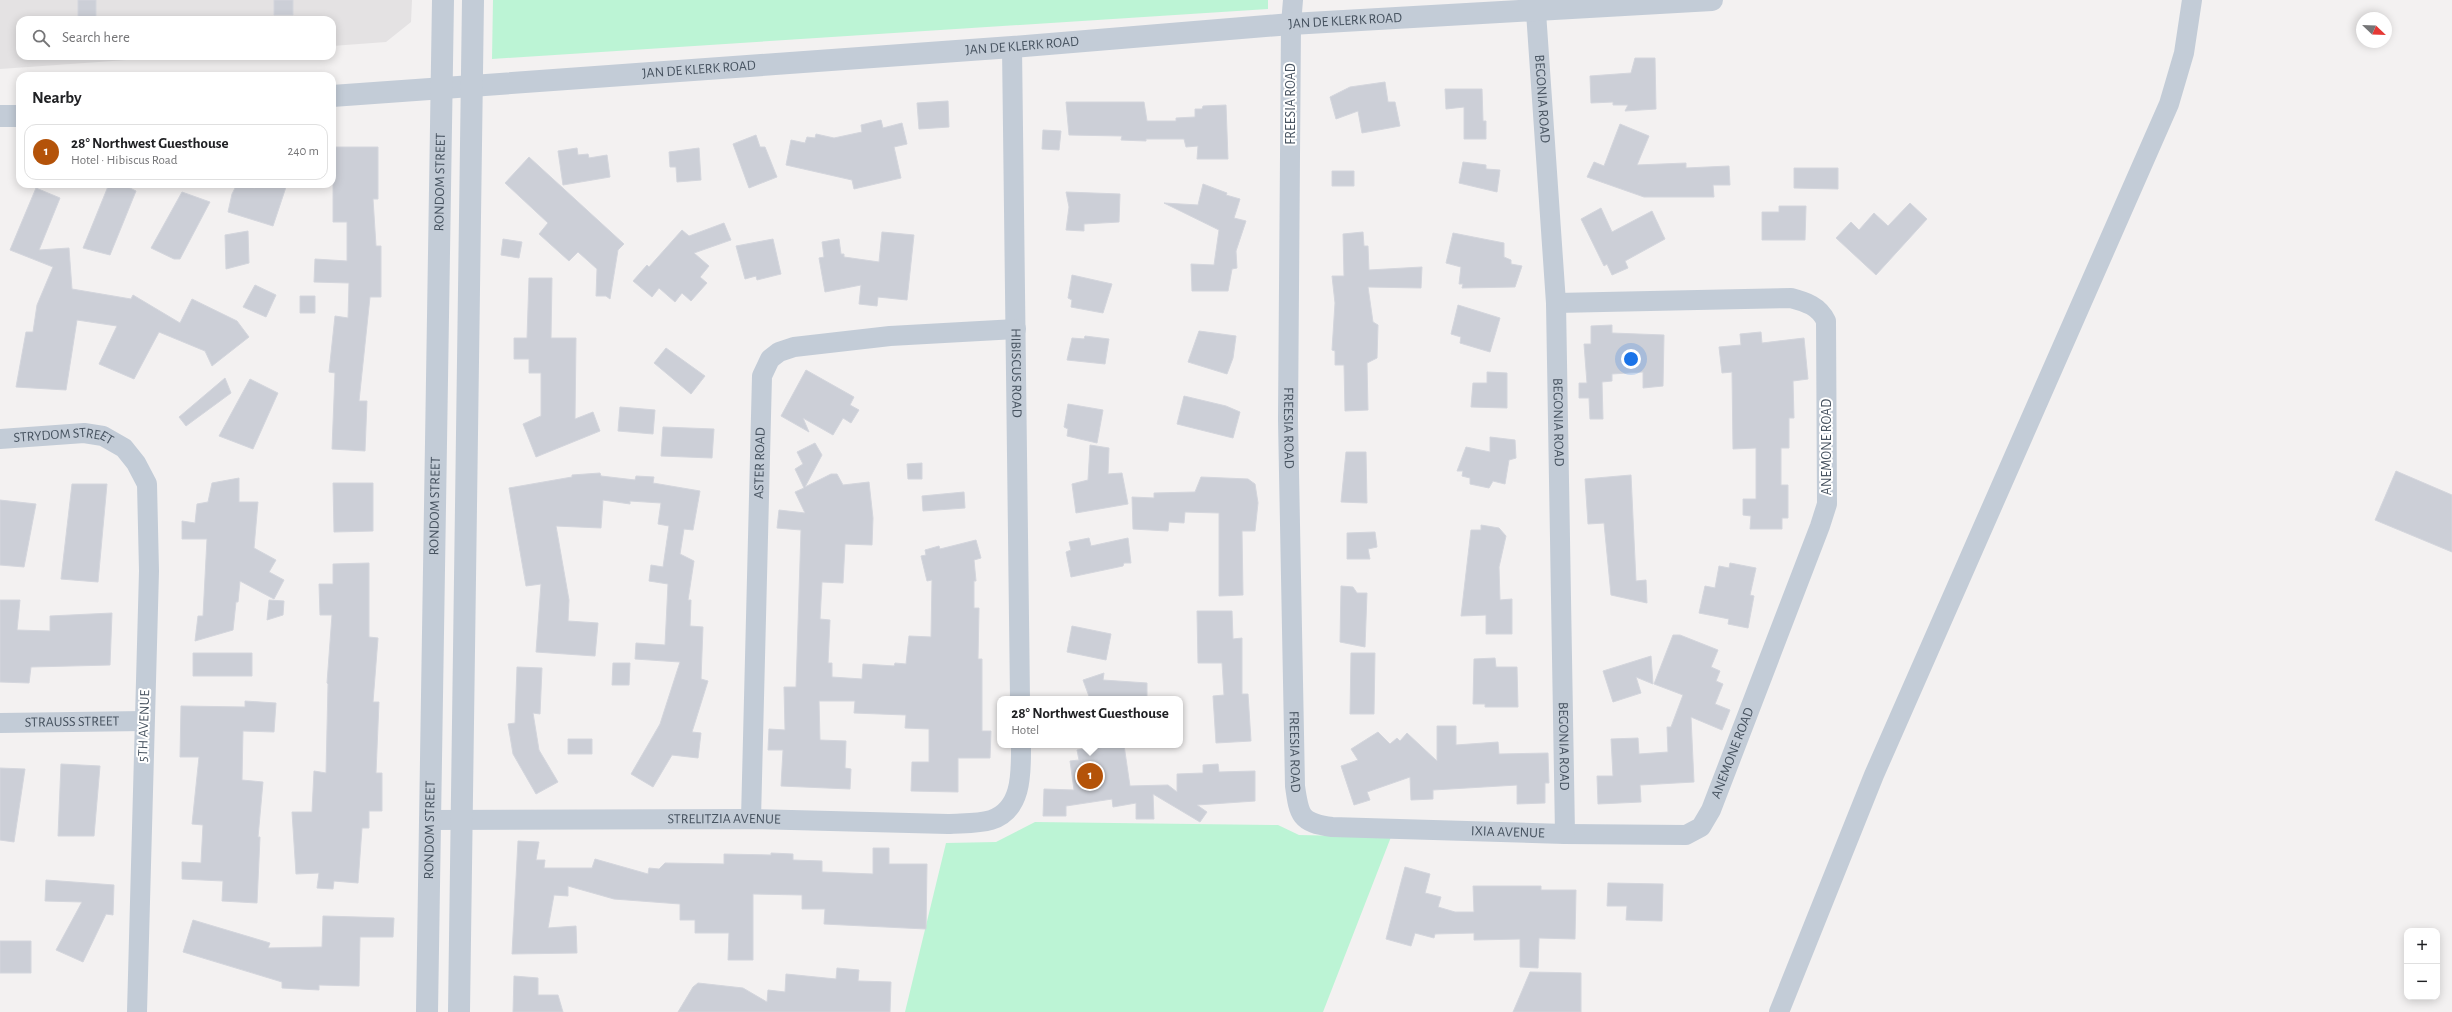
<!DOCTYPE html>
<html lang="en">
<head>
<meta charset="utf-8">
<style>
  body { margin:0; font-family:"Alegreya Sans",sans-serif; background:#f2f2f2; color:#202124 }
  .controls { position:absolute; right:12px; bottom:12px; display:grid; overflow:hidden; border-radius:8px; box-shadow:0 2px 10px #0003 }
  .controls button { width:36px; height:36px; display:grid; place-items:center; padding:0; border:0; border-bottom:1px solid #e0e0e0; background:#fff; color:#202124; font:20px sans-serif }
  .compass { position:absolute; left:2356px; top:12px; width:36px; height:36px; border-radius:50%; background:#fff; box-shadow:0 2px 10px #0003; rotate:113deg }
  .you { position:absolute; left:1631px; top:359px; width:14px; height:14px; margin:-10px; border:3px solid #fff; border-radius:50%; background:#1a73e8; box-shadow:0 0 0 6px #1a73e833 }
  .badge { display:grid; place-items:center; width:26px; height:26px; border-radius:50%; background:#b45309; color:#fff; font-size:13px; font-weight:700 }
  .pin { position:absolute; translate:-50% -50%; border:2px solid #fff; box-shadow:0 1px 4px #0006 }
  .popup { position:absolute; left:997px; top:696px; width:186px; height:52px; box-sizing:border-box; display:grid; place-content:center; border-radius:8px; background:#fff; filter:drop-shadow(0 1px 3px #0005); font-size:13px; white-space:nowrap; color:#757577 }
  .popup b { font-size:15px; color:#202124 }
  .popup::after { content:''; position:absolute; left:50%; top:100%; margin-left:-8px; border:8px solid transparent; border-top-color:#fff }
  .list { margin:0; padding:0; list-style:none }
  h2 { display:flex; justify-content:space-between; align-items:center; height:52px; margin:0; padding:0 16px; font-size:17px }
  h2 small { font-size:13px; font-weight:400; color:#757577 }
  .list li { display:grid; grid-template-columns:26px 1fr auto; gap:12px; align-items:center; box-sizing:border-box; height:56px; margin:0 8px 8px; padding:0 8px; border:1px solid #e0e0e0; border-radius:12px }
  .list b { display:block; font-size:15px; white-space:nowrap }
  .list p { margin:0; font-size:13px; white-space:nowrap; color:#757577 }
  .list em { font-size:13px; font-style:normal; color:#757577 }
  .icon { flex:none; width:22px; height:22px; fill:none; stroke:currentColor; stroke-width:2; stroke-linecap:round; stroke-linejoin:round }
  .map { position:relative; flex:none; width:2452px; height:1012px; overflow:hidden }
  .search { position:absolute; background:#fff; box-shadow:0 2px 10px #0003; left:16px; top:16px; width:320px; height:44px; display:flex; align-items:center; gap:10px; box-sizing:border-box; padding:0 14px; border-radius:12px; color:#757577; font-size:15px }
  .panel { position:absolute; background:#fff; box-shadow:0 2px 10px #0003; left:16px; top:72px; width:320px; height:116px; border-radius:12px }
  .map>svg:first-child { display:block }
  .education { fill:#e4e2e3 }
  .green { fill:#bcf4d5 }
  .building { fill:#cccfd7; stroke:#d4d6dd }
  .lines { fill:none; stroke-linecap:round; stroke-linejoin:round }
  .minor { stroke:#c3ccd7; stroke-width:20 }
  .tertiary { stroke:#c3ccd7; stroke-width:22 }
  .labels { text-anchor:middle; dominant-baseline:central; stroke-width:4; stroke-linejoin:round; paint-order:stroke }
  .street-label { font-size:14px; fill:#475360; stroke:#fff }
</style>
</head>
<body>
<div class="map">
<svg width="2452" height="1012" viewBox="0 0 2452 1012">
  <rect width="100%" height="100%" fill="#f3f1f1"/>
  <!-- education -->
  <path class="education" d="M0 0H412L411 22 386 42 332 46V20H20V56H183L0 69Z"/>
  <!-- green -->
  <path class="green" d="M493 0H1268V9L492 59Z
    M1035 822 1278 825 1299 835 1391 837 1323 1012H905L946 843 996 842Z"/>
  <!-- building -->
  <path class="building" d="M78 0H96V20H78Z
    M274 0H293V15H274Z
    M1635 58H1655L1656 109 1625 111 1628 105H1613V102L1591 103 1590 76 1631 73Z
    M1385 82 1388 102H1395L1400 126 1362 133 1358 111 1336 119 1330 97 1350 87Z
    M1445 89H1482L1483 121H1486V139H1464V107L1446 109Z
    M948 101 949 127 919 129 917 103Z
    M1066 102H1144L1147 121H1176V118L1195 117V109H1202L1203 106 1226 105 1228 159H1197L1198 146 1186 147 1184 139H1146V141L1121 140 1122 136 1069 135Z
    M881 120 883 128 902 123 907 144 894 147 901 178 854 189 852 180 786 165 791 140 805 143 807 137 815 138 816 134 834 138 862 132 861 125Z
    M1620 124 1649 136 1637 165 1686 163V168L1729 166 1730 185H1713L1714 197H1644L1587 177 1594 162 1604 166Z
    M1043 130 1061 131 1059 150 1042 149Z
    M756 135 760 147H765L777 177 749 188 733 144Z
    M333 147H378V199H373L376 246H381V297H370L359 401H367L365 451 332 449 335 373 329 372 335 316 348 318 349 283 314 282 315 259 347 261V222H333Z
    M577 148 578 155 588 154 589 158 607 155 610 177 563 185 558 151Z
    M699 148 701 180 677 182 676 167H670L669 152Z
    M529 157 624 244 618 250 610 299 606 296H596L597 269 578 252 569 261 539 234 548 223 505 183Z
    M1463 162 1486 165V169L1500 170 1497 192 1459 183Z
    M1794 168H1838V189L1794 188Z
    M1332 171H1354V186H1332Z
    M109 184H122L136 191 110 255 83 248Z
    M237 184 255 188 257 184H287L273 226 228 212 232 194Z
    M1203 184 1227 193 1226 195 1240 199 1234 218 1246 221 1236 251 1237 268 1232 269 1228 291H1192L1191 264 1214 265 1219 230 1164 203 1198 205Z
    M36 188 60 198 39 250 69 248 72 289 131 299 133 295 180 323 192 299 237 321 249 337 212 366 205 351 159 332 134 379 99 364 117 326 77 320 66 390 16 387 26 332H33L37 305 53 267 10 250Z
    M182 192 210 202 180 259H174L151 248Z
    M1066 192 1120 194 1119 222 1084 224V231L1066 230 1069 207Z
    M1910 203 1927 219 1876 275 1836 238 1851 222 1859 230 1874 213 1888 226Z
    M1779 206H1806L1805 240H1762V212H1779Z
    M1601 208 1612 232 1652 211 1665 239 1625 261 1628 268 1612 275 1607 264 1604 266 1581 219Z
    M724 223 731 240 694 253 709 266 700 277 707 283 691 301 682 293 675 302 659 288 652 297 633 281 647 265 649 267 682 230 689 236Z
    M248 231 249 263 226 269 225 235Z
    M882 232 914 235 907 300 878 297 877 306 859 304 861 285 825 292 819 258 824 257 822 242 839 239 841 254H844V257L879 262Z
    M1363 232 1364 246H1368L1369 270 1422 267 1421 288 1368 287 1373 322 1378 325 1377 358 1367 363 1368 410 1345 411 1344 365H1335V351L1332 350 1335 303 1332 276H1344L1343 234Z
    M1453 233 1504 243V257L1511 260V264L1522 266 1515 287 1462 288 1463 284H1459L1461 267 1446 263Z
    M503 239 522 242 519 258 501 255Z
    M773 239 781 274 757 280 756 276 745 279 736 246Z
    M1072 275 1112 284 1103 313 1071 307 1072 300 1068 298Z
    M529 278H552L551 338H576L575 419 593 412 600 431 536 457 523 424 541 416V373H529V359H514V338H527Z
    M255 285 276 295 266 317 243 307Z
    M300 296H315V313H300Z
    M1458 305 1500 318 1490 352 1460 343 1461 337 1451 334Z
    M1612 325V333L1664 335 1663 386 1643 388V372L1612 374V381L1602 382 1603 419H1590L1589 398H1579V383H1587L1584 344H1591V326Z
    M1199 331 1236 336 1233 358 1227 374 1188 362Z
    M1761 332 1762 343 1804 338 1808 379 1793 381 1794 418H1789V448H1781V485H1788V518H1782V529H1750L1751 516 1743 515V499H1756V448L1733 449 1732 372 1722 373 1719 347 1741 345 1740 334Z
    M1085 336 1109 339 1105 364 1067 360 1072 338 1084 339Z
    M666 348 705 376 691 394 654 363Z
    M806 370 854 397 850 405 859 410 851 423 843 418 833 435 803 418 809 432 781 416Z
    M1487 372 1507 373V408L1471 407 1473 383H1487Z
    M225 378 231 393 186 426 179 417Z
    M250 379 278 393 253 449 219 436Z
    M1184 396 1226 406 1240 412 1233 438 1177 424Z
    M1068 404 1103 410 1097 443 1067 436 1068 429 1064 427Z
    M620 407 655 410 653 434 618 431Z
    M663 427 714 429 712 458 661 456Z
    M1490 437 1515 440 1516 458 1509 460 1505 484 1493 481 1489 488 1470 484V478L1462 476 1463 471H1457L1466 447 1490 452Z
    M815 443 822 455 805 487 831 474H837L843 485 869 482 873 518 872 545 845 544 843 583 822 582 820 619 830 620 828 663H832V677L862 679 863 664 894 666 895 663 906 664 909 636 931 637 932 580 927 581 921 556 926 555 925 550 939 546 940 549 976 540 981 558 974 560 976 581H974V608H979L978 659H982V731H991L990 758H958V792L911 791 912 762H929V729L905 728 906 715 854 713 855 701H819L820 740 846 741 845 768 851 769 850 789 781 786 783 750H768L769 729 785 730 784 687H796L801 530 777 528 779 510 805 513 795 492 804 488 795 469 803 464 797 452Z
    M1090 445 1109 448 1108 474 1122 473 1128 504 1076 513 1072 484 1088 480Z
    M1346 452H1366L1367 503 1341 502Z
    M922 463V479H908L907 464Z
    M2396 471 2452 495V552L2375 520Z
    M600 473 601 476 635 480 636 476 654 477 653 483 700 491 693 530 684 529 680 554 694 561 688 600H691L690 626 703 627 701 679 708 681 692 732 701 733 698 758 672 755 653 787 631 774 660 724 680 662 635 659 636 643 665 645 668 584 649 581 651 565 663 567 669 526 658 524 661 503 630 501V504L603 500 601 528 556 526 569 600 568 621 598 623 595 656 536 652 541 584 526 586 509 488 572 477V475Z
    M1631 475 1636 581 1646 580 1647 603 1611 595 1604 523 1588 524 1585 479Z
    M1201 477 1248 479 1255 484 1258 503 1255 531H1242L1243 595 1219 596V513L1185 512 1184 523 1169 522 1168 531 1133 529 1132 497 1154 498V493L1195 492Z
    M239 478V502H258L254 548 276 560 269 572 284 580 274 599 240 581 238 602H236L233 630 195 641 198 616H203L207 539H182V521L195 523 197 504 208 502 212 483Z
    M333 483H373V531L334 532Z
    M72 484H107L98 582 61 579Z
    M964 492 965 508 923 511 922 496Z
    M0 500 36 504 24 567 0 565Z
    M1481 525 1499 528 1506 536 1499 567 1500 600 1512 599V634H1486V615L1461 616 1471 530H1481Z
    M1375 532 1377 547 1368 549 1370 559H1347V533Z
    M1089 538 1091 546 1128 538 1131 563H1124L1123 566 1071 577 1066 552 1071 550 1069 542Z
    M369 563V637L378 638 373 702H379L376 773H382V811H369V828H362L358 883 334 881 333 889 317 888 319 873 296 874 292 812H312L314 771 326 773 328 684 327 683 332 615H320L319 584H333V564Z
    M1730 563 1756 568 1750 595 1754 596 1748 628 1728 624 1729 619 1699 613 1705 586 1715 588 1719 566 1729 568Z
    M1341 586 1353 587 1357 593H1367L1365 647 1340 642Z
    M0 600H20L17 630 50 631V616L112 613 110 665 31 667 29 683 0 682Z
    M269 600 284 601 283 615 267 620Z
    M1197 611H1232L1233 639 1242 638V694H1248L1251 741 1216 743 1213 696 1224 695 1222 663H1198Z
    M1072 626 1111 634 1106 660 1067 652Z
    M1673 635H1680L1718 650 1711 667 1720 671 1716 681 1723 684 1715 704 1730 710 1722 730 1691 717 1694 782 1640 785 1641 802 1598 804 1597 776H1613L1611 739 1638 738 1639 754 1668 752 1667 727H1671L1683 695 1654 684Z
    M193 653H252V676H193Z
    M1351 653H1375L1374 714H1350Z
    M1651 656 1653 684 1636 677 1641 693 1613 702 1603 671Z
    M1495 658 1496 667H1517L1518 707H1485V704H1473L1474 659Z
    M613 663H630L629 685H612Z
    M517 667 542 668 540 714 533 713 539 750 558 782 536 794 513 754 508 724 515 723Z
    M1104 673 1103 680 1147 683V699H1090L1083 680Z
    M245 701 276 703 274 732 243 731 242 780 263 782 258 837H260L257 903 222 901 223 881 182 879V862L201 863 203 825 192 824 199 757H180L181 706 245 707Z
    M1437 726H1456V745L1498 742 1499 754 1548 753 1549 783H1545V803L1517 804V785L1433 790V799L1411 800 1410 777 1367 792 1370 800 1354 805 1341 766 1358 760 1351 749 1378 732 1390 744 1397 738 1400 741 1407 733 1437 761Z
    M568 739H592V754H568Z
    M1110 745H1124L1130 786 1168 785 1177 792V774L1203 773V765L1218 764 1219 772 1255 771V801L1197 805 1207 812 1200 822 1153 794 1154 819H1136V803L1113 807 1112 799 1066 806V816H1043L1044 789 1074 790 1070 761 1079 760 1077 750Z
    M61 764 100 766 94 836H58Z
    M0 768 25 769 14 842 0 840Z
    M518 841 539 842 536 860H545L544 868H592L595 859 648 874 649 868 659 869 665 863 724 864V854L771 855V853L793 854V860L822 861V872L873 874V848H889V864H927L926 929 824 924 825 909H802V895L753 894V960H728L729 933H695V920H680V904L614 899 568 886V896L554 895 548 928 576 926 577 953 512 954Z
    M1405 867 1430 874 1425 893 1441 897 1438 907 1455 912H1474L1473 886H1541V890H1576L1575 939 1539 938 1538 968 1520 967V939L1474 940V933L1435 934 1434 938 1415 933 1411 946 1386 939Z
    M46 880 114 885 113 915 106 914 83 962 56 950 82 902 45 901Z
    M1608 883 1663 884 1662 921 1626 920 1627 906H1607Z
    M323 916 394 918 393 937H360L359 986 319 985V990L282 988V982L183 952 193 920 270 943 268 948 322 947Z
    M0 941H31V973H0Z
    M837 968 859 970 858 981 891 982 890 1012H678L693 987 698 983 743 988 767 1002 768 990 785 992 786 974 836 979Z
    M1530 972 1581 973V1012H1513Z
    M514 976 538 978V995H558L563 1012H513Z"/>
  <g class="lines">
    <!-- minor -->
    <g class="minor">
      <path id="s1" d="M1293 0 1291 24 1288 420 1295 786C1299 815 1300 823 1332 827L1565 834 1686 835 1701 827 1711 810 1820 526 1827 504 1826 321C1819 306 1806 302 1791 298L1556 303"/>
      <path id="s2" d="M1536 12 1556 303 1565 834"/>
      <path id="s3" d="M1012 47 1020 699"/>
      <path id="s4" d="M0 439 84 433 103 436 124 448 136 463 147 484 149 571 137 1012"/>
      <path id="s5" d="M0 723 144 721"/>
      <path id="s6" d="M751 819 762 376 770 359 779 352 794 347 890 336 1016 329"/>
      <path id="s7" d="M429 820 751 819 948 824C962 823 978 824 991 820 1023 810 1021 771 1021 745"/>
      <path d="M1779 1012 1874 775 2169 104 2184 53 2192 0"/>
    </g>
    <!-- tertiary -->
    <g class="tertiary">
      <path id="s8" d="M332 96 1012 47 1291 24 1712 0"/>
      <path d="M0 116H20"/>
      <path id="s9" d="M427 1012 443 0"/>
      <path d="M459 1012 473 0"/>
    </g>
  </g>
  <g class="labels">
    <!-- street labels -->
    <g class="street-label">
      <text stroke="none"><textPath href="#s8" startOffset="1016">JAN DE KLERK ROAD</textPath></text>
      <text stroke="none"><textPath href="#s8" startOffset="692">JAN DE KLERK ROAD</textPath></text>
      <text stroke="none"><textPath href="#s8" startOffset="368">JAN DE KLERK ROAD</textPath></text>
      <text stroke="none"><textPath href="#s2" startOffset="87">BEGONIA ROAD</textPath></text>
      <text transform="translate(1291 104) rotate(-90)">FREESIA ROAD</text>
      <text stroke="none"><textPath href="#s9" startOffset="830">RONDOM STREET</textPath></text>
      <text stroke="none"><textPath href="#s3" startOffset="326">HIBISCUS ROAD</textPath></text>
      <text stroke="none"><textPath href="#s2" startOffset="411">BEGONIA ROAD</textPath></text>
      <text stroke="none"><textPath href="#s1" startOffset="428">FREESIA ROAD</textPath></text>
      <text stroke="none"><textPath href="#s4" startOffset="64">STRYDOM STREET</textPath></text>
      <text transform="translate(1827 447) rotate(-90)">ANEMONE ROAD</text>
      <text stroke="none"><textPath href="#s6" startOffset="356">ASTER ROAD</textPath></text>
      <text stroke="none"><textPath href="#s9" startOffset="506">RONDOM STREET</textPath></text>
      <text stroke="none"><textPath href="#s5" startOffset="72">STRAUSS STREET</textPath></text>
      <text transform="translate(144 726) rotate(-88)">5TH AVENUE</text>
      <text stroke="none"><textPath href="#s2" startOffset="735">BEGONIA ROAD</textPath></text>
      <text stroke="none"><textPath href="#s1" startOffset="752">FREESIA ROAD</textPath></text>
      <text stroke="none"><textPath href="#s1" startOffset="1301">ANEMONE ROAD</textPath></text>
      <text stroke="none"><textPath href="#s7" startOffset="295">STRELITZIA AVENUE</textPath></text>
      <text stroke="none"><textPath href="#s9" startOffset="182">RONDOM STREET</textPath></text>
      <text stroke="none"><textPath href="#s1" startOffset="1025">IXIA AVENUE</textPath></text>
    </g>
  </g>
</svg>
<div class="controls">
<button>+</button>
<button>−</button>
</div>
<svg class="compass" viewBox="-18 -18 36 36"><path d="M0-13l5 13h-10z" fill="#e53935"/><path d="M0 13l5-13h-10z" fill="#757577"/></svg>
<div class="you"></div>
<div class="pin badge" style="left:1090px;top:776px">1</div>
<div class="popup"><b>28° Northwest Guesthouse</b>Hotel</div>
<div class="search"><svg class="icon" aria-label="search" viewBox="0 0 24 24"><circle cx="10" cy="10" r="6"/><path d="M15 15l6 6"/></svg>Search here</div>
<section class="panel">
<h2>Nearby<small></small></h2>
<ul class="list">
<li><span class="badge">1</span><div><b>28° Northwest Guesthouse</b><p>Hotel · Hibiscus Road</p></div><em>240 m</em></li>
</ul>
</section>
</div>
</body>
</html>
